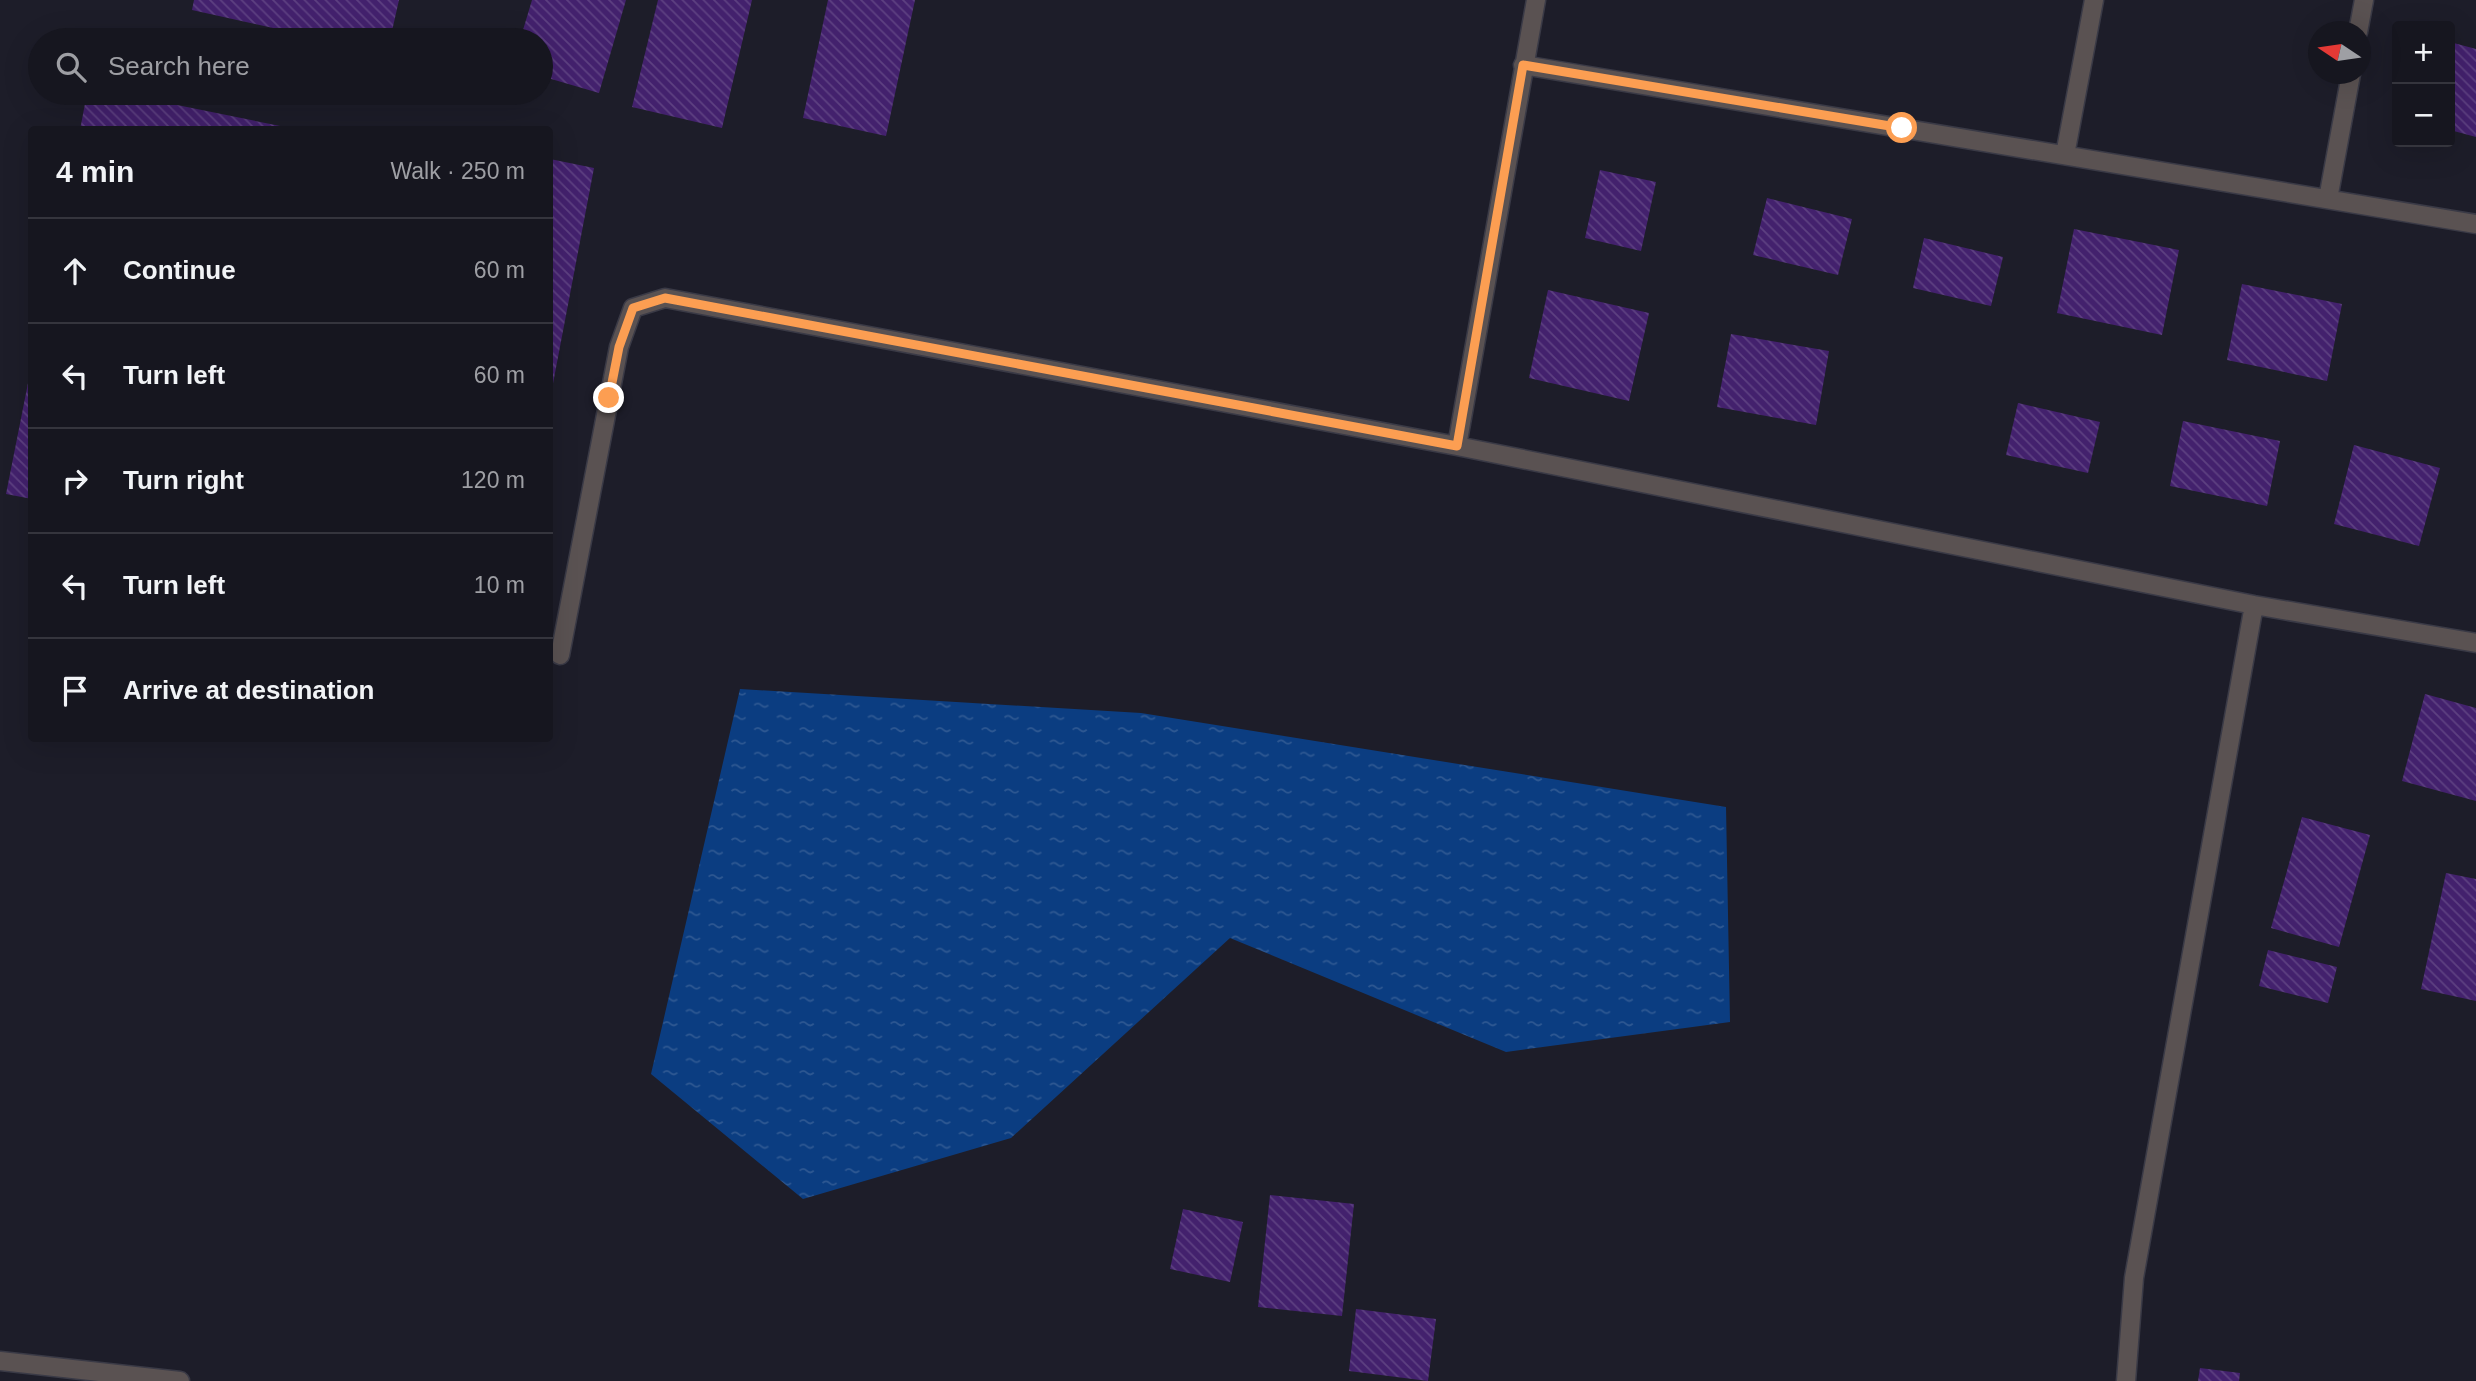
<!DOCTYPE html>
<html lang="en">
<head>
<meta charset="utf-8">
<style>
  body { margin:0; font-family:Helvetica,sans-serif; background:#23232c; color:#f1f3f6 }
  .controls { position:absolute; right:21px; top:21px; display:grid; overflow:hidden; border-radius:7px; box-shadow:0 7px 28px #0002 }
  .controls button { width:63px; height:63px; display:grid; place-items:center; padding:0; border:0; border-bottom:2px solid #35353d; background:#16161f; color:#f1f3f6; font:35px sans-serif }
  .compass { position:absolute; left:2308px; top:21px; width:63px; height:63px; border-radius:50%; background:#16161f; box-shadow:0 7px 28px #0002; rotate:283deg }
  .stop { position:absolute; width:21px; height:21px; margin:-16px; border:5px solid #fc9e52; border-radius:50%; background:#fff }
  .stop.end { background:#fc9e52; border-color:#fff; box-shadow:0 2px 7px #0008 }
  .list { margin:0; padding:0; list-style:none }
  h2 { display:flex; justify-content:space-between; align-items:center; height:91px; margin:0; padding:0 28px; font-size:30px }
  h2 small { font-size:23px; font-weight:400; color:#9e9fa4 }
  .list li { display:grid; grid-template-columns:46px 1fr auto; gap:21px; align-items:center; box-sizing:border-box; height:105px; padding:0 28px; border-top:2px solid #35353d }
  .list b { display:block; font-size:26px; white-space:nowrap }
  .list em { font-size:23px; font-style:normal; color:#9e9fa4 }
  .icon { flex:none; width:38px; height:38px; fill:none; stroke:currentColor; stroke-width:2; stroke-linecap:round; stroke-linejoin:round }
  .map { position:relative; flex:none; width:2476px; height:1381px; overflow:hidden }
  .search { position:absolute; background:#16161f; box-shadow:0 7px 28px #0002; left:28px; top:28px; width:525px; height:77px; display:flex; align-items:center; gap:18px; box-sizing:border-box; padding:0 24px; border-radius:38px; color:#9e9fa4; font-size:26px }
  .panel { position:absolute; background:#16161f; box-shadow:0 7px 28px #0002; left:28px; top:126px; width:525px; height:616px; border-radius:7px }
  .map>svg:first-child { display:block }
  .water { fill:url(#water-ripples) }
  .building { fill:url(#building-back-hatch) }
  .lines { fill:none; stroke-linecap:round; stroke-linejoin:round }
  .minor-casing { stroke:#3a3a46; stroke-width:21 }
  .minor { stroke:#5a5252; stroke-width:18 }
  .route { stroke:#fc9e52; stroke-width:9 }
</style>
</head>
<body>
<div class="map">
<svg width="2476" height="1381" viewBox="0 0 2476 1381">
  <defs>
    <pattern id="water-ripples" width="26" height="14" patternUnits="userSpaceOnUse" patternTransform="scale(1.75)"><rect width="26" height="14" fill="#0b3d81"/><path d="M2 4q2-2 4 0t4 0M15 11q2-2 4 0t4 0" fill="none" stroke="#2e5892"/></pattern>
    <pattern id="building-back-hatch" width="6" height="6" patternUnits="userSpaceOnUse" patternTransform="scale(1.75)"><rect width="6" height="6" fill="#43216d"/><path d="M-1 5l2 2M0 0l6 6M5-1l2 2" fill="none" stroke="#5d4081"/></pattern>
  </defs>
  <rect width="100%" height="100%" fill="#1d1d29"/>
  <!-- water -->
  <path class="water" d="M740 689 1141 713 1726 807 1730 1022 1506 1052 1230 938 1011 1138 803 1199 651 1074Z"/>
  <!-- building -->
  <path class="building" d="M194 0H399L390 40H327L192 10Z
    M532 0H626L599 93 541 76V40H520Z
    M658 0H752L722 128 632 107Z
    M828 0H915L886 136 803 118Z
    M2450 42 2476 49V137L2450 130Z
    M87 93H118L300 130H80Z
    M550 159 594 168 551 394H550Z
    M1600 170 1656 182 1641 251 1585 238Z
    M1767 198 1852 219 1838 275 1753 255Z
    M2074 229 2179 250 2162 335 2057 313Z
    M1924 238 2003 257 1991 306 1913 288Z
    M2242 284 2342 304 2327 381 2227 360Z
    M1548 290 1649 313 1629 401 1529 378Z
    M1731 334 1829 351 1816 425 1717 407Z
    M30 373H32V499L6 494Z
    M2018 403 2100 422 2088 473 2006 455Z
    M2183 421 2280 441 2267 506 2170 486Z
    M2354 445 2440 468 2419 546 2334 524Z
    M2425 694 2476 708V801L2402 781Z
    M2302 817 2370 835 2339 947 2271 928Z
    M2446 873 2476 879V1001L2421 989Z
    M2268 950 2337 967 2328 1003 2259 986Z
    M1270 1195 1354 1204 1342 1316 1258 1307Z
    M1183 1209 1243 1222 1230 1282 1170 1269Z
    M1356 1309 1436 1319 1428 1381 1349 1371Z
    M2200 1368 2240 1373 2239 1381H2198Z"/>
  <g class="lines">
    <!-- minor casing -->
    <g class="minor-casing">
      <path id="minor" d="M2358 32 2364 0
        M1523 65 2476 224
        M2065 155 2094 0
        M2328 199 2351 74
        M1457 446 1536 0
        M560 655 619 347 633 308 665 298 1457 446 2254 605 2476 643
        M0 1361 180 1381
        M2126 1381 2134 1278 2254 605"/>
    </g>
    <!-- minor -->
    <use href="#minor" class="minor"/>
  </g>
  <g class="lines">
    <!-- route -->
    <path class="route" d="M609 398 619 347 633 308 665 298 1457 446 1523 65 1902 128"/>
  </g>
</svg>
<div class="controls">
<button>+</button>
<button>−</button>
</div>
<svg class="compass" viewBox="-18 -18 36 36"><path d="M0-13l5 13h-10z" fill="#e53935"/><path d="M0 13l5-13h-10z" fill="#9e9fa4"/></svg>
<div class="stop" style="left:1902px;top:128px"></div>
<div class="stop end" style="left:609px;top:398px"></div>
<div class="search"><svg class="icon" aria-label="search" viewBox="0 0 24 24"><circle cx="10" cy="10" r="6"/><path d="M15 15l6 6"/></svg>Search here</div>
<section class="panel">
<h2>4 min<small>Walk · 250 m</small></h2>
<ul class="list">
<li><svg class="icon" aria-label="ahead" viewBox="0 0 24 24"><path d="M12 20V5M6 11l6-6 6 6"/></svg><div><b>Continue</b></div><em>60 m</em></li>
<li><svg class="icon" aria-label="left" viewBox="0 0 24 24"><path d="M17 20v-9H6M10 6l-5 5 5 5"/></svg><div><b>Turn left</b></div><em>60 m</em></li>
<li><svg class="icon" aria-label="right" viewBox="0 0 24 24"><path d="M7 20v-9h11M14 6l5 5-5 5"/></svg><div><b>Turn right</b></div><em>120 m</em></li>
<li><svg class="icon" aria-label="left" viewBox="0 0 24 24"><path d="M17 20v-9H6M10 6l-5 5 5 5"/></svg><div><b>Turn left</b></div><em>10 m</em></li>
<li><svg class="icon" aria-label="arrive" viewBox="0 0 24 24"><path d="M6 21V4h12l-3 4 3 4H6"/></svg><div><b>Arrive at destination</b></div></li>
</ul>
</section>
</div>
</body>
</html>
